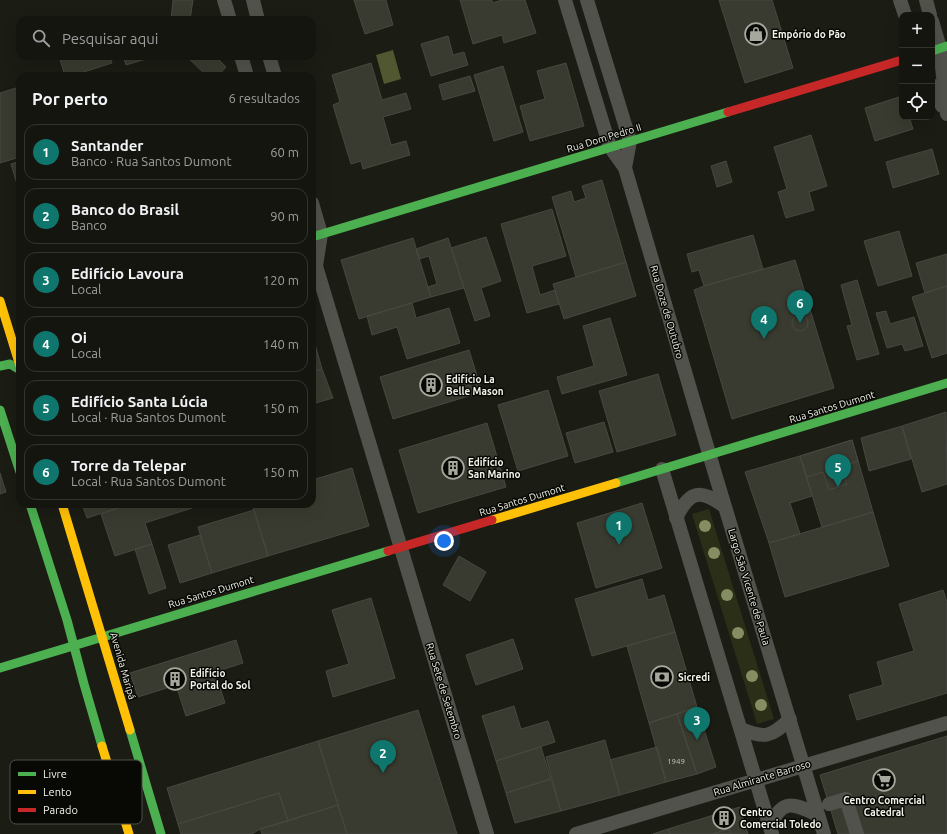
<!DOCTYPE html>
<html lang="pt">
<head>
<meta charset="utf-8">
<style>
  body { margin:0; font-family:Ubuntu,sans-serif; background:#21221d; color:#f1f3f6 }
  .controls { position:absolute; right:12px; top:12px; display:grid; overflow:hidden; border-radius:8px; box-shadow:0 4px 16px #0002 }
  .controls button { width:36px; height:36px; display:grid; place-items:center; padding:0; border:0; border-bottom:1px solid #33342f; background:#14150f; color:#f1f3f6; font:20px sans-serif }
  .you { position:absolute; left:444px; top:541px; width:14px; height:14px; margin:-10px; border:3px solid #fff; border-radius:50%; background:#1a73e8; box-shadow:0 0 0 6px #1a73e833 }
  .badge { display:grid; place-items:center; width:26px; height:26px; border-radius:50%; background:#0f766e; color:#fff; font-size:13px; font-weight:700 }
  .pin { position:absolute; translate:-50% -33px; filter:drop-shadow(0 1px 2px #0008) }
  .pin::after { content:''; position:absolute; top:21px; width:14px; height:12px; background:inherit; clip-path:polygon(0 0,100% 0,50% 100%) }
  .list { margin:0; padding:0; list-style:none }
  h2 { display:flex; justify-content:space-between; align-items:center; height:52px; margin:0; padding:0 16px; font-size:17px }
  h2 small { font-size:13px; font-weight:400; color:#9d9f9e }
  .list li { display:grid; grid-template-columns:26px 1fr auto; gap:12px; align-items:center; box-sizing:border-box; height:56px; margin:0 8px 8px; padding:0 8px; border:1px solid #33342f; border-radius:12px }
  .list b { display:block; font-size:15px; white-space:nowrap }
  .list p { margin:0; font-size:13px; white-space:nowrap; color:#9d9f9e }
  .list em { font-size:13px; font-style:normal; color:#9d9f9e }
  .icon { flex:none; width:22px; height:22px; fill:none; stroke:currentColor; stroke-width:2; stroke-linecap:round; stroke-linejoin:round }
  .map { position:relative; flex:none; width:947px; height:834px; overflow:hidden }
  .search { position:absolute; background:#14150f; box-shadow:0 4px 16px #0002; left:16px; top:16px; width:300px; height:44px; display:flex; align-items:center; gap:10px; box-sizing:border-box; padding:0 14px; border-radius:12px; color:#9d9f9e; font-size:15px }
  .panel { position:absolute; background:#14150f; box-shadow:0 4px 16px #0002; left:16px; top:72px; width:300px; height:436px; border-radius:12px }
  .map>svg:first-child { display:block }
  .green { fill:#2b2f17 }
  .water { fill:#515730 }
  .building { fill:#393b30; stroke:#474841 }
  .lines { fill:none; stroke-linecap:round; stroke-linejoin:round }
  .street { stroke:#50524b; stroke-width:14 }
  .fast { stroke:#4caf50; stroke-width:9 }
  .slow { stroke:#ffc107; stroke-width:9 }
  .jam { stroke:#c62828; stroke-width:9 }
  .tree { fill:#858d62 }
  .labels { text-anchor:middle; dominant-baseline:central; stroke-width:3; stroke-linejoin:round; paint-order:stroke }
  .number-label { font-size:8px; fill:#c3c5bb }
  .poi-label { font-size:10px; font-weight:bold; fill:#f1f3e9; stroke:#080904; text-anchor:start }
  .street-label { font-size:10px; fill:#f1f3e9; stroke:#080904 }
  .key { fill:#080904; stroke:#4e4f49; stroke-width:1 }
  .key-label { font-size:11px; fill:#f1f3e9 }
</style>
</head>
<body>
<div class="map">
<svg width="947" height="834" viewBox="0 0 947 834">
  <rect width="100%" height="100%" fill="#1b1c14"/>
  <!-- green -->
  <path class="green" d="M709 509 774 719 757 724 692 514Z"/>
  <!-- water -->
  <path class="water" d="M393 50 401 79 384 84 376 55Z"/>
  <!-- building -->
  <path class="building" d="M173 0H193L190 20H171Z
    M354 0H386L393 25 365 34Z
    M460 0H492V3L502 0H525L536 33 504 43 502 35 473 44Z
    M719 0H772L793 68 745 83Z
    M448 36 453 55 464 52 468 65 431 76 421 44Z
    M59 56H110L112 63 71 76H65Z
    M123 56H156L126 65Z
    M186 56H215L226 67 218 76H207Z
    M371 63 382 100 406 93 411 109 383 117 391 145 406 141 410 155 363 169 361 161 351 164 333 105 340 102 332 75Z
    M566 63 584 126 530 141 520 106 545 99 537 71Z
    M503 66 523 132 494 141 474 75Z
    M470 76 475 91 443 100 439 85Z
    M19 87 20 157 0 163V93Z
    M902 96V117H909L913 129 875 141 865 108Z
    M811 135 827 186 809 192 814 210 786 218 778 192 787 189 774 147Z
    M932 149 939 174 893 188 886 162Z
    M20 161V194L11 164Z
    M726 161 732 182 717 187 711 166Z
    M602 180 626 262 576 277 552 197 571 191 574 202 586 198 582 186Z
    M552 209 566 256 532 266 540 295 555 290 559 304 527 313 501 224Z
    M899 231 912 276 878 286 864 241Z
    M753 235 763 269 704 286 699 270 692 272 687 254Z
    M486 237 501 281 481 288 490 316 475 321 451 248Z
    M413 238 431 297 359 319 341 260Z
    M448 238 464 288 431 297 428 287 437 284 429 256 419 259 416 249Z
    M947 254V286L925 293 916 263Z
    M795 260 834 388 732 419 694 290 704 286Z
    M626 262 636 296 564 319 553 284Z
    M857 280 879 354 857 360 847 326 852 325 841 285Z
    M947 286V353L932 358 912 297Z
    M412 303 416 318 449 308 460 343 407 359 397 327 372 335 367 316Z
    M886 311 890 324 914 317 923 346 905 351 902 344 887 348 876 313Z
    M792 323a8 8 0 1 1 16 0a8 8 0 1 1-16 0Z
    M610 318 627 375 562 394 557 377 594 366 583 326Z
    M313 337 322 369 312 372V338Z
    M469 350 482 392 393 419 380 377Z
    M322 369 333 398 312 404V372Z
    M658 374 676 435 617 452 599 391Z
    M548 390 568 456 518 471 498 405Z
    M946 412 947 484 922 492 902 426Z
    M604 422 613 452 575 463 566 433Z
    M487 423 506 487 418 513 399 450Z
    M902 426 911 459 869 471 861 438Z
    M852 440 873 512 822 527 800 456Z
    M852 440 858 461 842 467 847 484 829 490 823 472 807 477 800 456Z
    M800 456 812 496 790 503 800 534 769 543 745 472Z
    M352 468 369 526 268 556 252 504H312V480Z
    M0 473 6 492 0 494Z
    M642 503 662 568 596 588 577 523Z
    M82 504H131L87 518Z
    M131 504H191L192 508 145 523 152 544 115 556 101 514Z
    M254 510 268 556 212 573 198 527Z
    M873 512 889 566 785 597 769 543Z
    M200 535 212 573 180 583 168 545Z
    M152 544 166 588 149 594 135 549Z
    M459 556 486 572 470 601 443 585Z
    M642 579 648 600 664 595 675 632 592 656 575 599Z
    M943 590 947 602V693L857 720 849 695 883 685 877 662 914 651 899 604Z
    M371 598 395 678 333 697 326 671 349 664 332 610Z
    M675 632 697 707 649 723 627 646Z
    M513 639 523 669 476 685 466 655Z
    M236 640 243 663 215 672 225 703 186 716 176 685 138 697 130 673Z
    M514 706 521 729 548 721 555 742 496 761 482 716Z
    M697 707 716 767 697 774 677 714Z
    M418 710 457 834H347L318 741Z
    M677 714 697 774 666 782 649 723Z
    M947 736V834H838L820 775Z
    M605 740 620 795 561 811 546 757Z
    M318 741 338 805 288 821 279 793 178 824 167 788Z
    M541 747 551 779 506 793 496 761Z
    M657 747 666 782 620 795 610 760Z
    M551 779 561 811 515 823 506 793Z
    M279 793 288 821 260 829 252 834H181L178 824Z
    M338 805 347 834H262L260 829Z
    M740 807 748 834H670L668 829Z
    M668 829 670 834H653Z
    M729 829 731 834H712Z"/>
  <g class="lines">
    <!-- street -->
    <path class="street" d="M224 0 230 20
      M253 0 258 20
      M565 0 610 147 625 168 716 477 824 834
      M587 0 630 141 625 168
      M900 0 905 15
      M926 0 930 15
      M932 21 940 48 947 114
      M241 56 247 76
      M269 56 275 76
      M932 85 942 106
      M312 203 321 234 316 266
      M312 261 316 266 487 834
      M662 469 772 834
      M676 518C690 490 700 489 724 506
      M741 729C765 739 771 737 790 719
      M829 804 846 799 857 834
      M770 826C783 797 794 804 818 815
      M576 834 947 723"/>
    <!-- fast -->
    <path class="fast" d="M932 51 947 46
      M312 237 728 112
      M0 366 10 364 20 370
      M0 410 20 472
      M616 483 947 383
      M30 504 67 620 84 684 102 746
      M0 668 388 551
      M130 730 161 834"/>
    <!-- slow -->
    <path class="slow" d="M0 301 20 366
      M62 504 130 730
      M492 520 616 483
      M102 746 129 834"/>
    <!-- jam -->
    <path class="jam" d="M728 112 902 60
      M388 551 492 520"/>
  </g>
  <!-- trees -->
  <g class="tree">
    <circle cx="705" cy="526" r="6"/>
    <circle cx="714" cy="553" r="6"/>
    <circle cx="727" cy="595" r="6"/>
    <circle cx="738" cy="633" r="6"/>
    <circle cx="752" cy="676" r="6"/>
    <circle cx="761" cy="705" r="6"/>
  </g>
  <!-- icons -->
  <defs>
    <g id="shop-ring" transform="scale(1.15)"><circle r="9.5" fill="#080904" stroke="#a6a89e" stroke-width="1.5"/><path d="M-5-2.5h2.3a2.7 3.5 0 0 1 5.4 0H5L5.5 6h-11ZM-1.5-2.5h3a1.5 2.3 0 0 0-3 0Z" fill="#a6a89e"/></g>
    <g id="building-ring" transform="scale(1.15)"><circle r="9.5" fill="#080904" stroke="#a6a89e" stroke-width="1.5"/><path d="M-4-6H4V6H1V3H-1V6H-4ZM-2.5-4.3h1.7v1.8h-1.7ZM.8-4.3h1.7v1.8H.8ZM-2.5-1h1.7V.8h-1.7ZM.8-1h1.7V.8H.8Z" fill="#a6a89e"/></g>
    <g id="bank-ring" transform="scale(1.15)"><circle r="9.5" fill="#080904" stroke="#a6a89e" stroke-width="1.5"/><path d="M-6-4H6V4H-6ZM0-2.3a2.3 2.3 0 1 0 0 4.6a2.3 2.3 0 1 0 0-4.6Z" fill="#a6a89e"/></g>
    <g id="supermarket-ring" transform="scale(1.15)"><circle r="9.5" fill="#080904" stroke="#a6a89e" stroke-width="1.5"/><path d="M-6-5.5h2.5l.6 2H6L4.5 2H-2.5L-4.4-4H-6ZM-1.5 3.2a1.3 1.3 0 1 0 .1 0ZM3 3.2a1.3 1.3 0 1 0 .1 0Z" fill="#a6a89e"/></g>
  </defs>
  <g fill-rule="evenodd">
    <use href="#shop-ring" x="756" y="34"/>
    <use href="#building-ring" x="431" y="385"/>
    <use href="#building-ring" x="453" y="468"/>
    <use href="#bank-ring" x="662" y="677"/>
    <use href="#building-ring" x="175" y="679"/>
    <use href="#supermarket-ring" x="884" y="780"/>
    <use href="#building-ring" x="724" y="818"/>
  </g>
  <g class="labels">
    <!-- number labels -->
    <g class="number-label">
      <text x="676" y="761">1949</text>
    </g>
    <!-- poi labels -->
    <g class="poi-label">
      <text x="772" y="34">Empório do Pão</text>
      <text x="446" y="379">Edifício La<tspan x="446" dy="12">Belle Mason</tspan></text>
      <text x="468" y="462">Edifício<tspan x="468" dy="12">San Marino</tspan></text>
      <text x="190" y="673">Edifício<tspan x="190" dy="12">Portal do Sol</tspan></text>
      <text x="678" y="677">Sicredi</text>
      <text x="884" y="800" text-anchor="middle">Centro Comercial<tspan x="884" dy="12">Catedral</tspan></text>
      <text x="740" y="812">Centro<tspan x="740" dy="12">Comercial Toledo</tspan></text>
    </g>
    <!-- street labels -->
    <g class="street-label">
      <text transform="translate(604 138) rotate(-17)">Rua Dom Pedro II</text>
      <text transform="translate(667 312) rotate(74)">Rua Doze de Outubro</text>
      <text transform="translate(832 407) rotate(-17)">Rua Santos Dumont</text>
      <text transform="translate(522 500) rotate(-17)">Rua Santos Dumont</text>
      <text transform="translate(749 587) rotate(73)">Largo São Vicente de Paula</text>
      <text transform="translate(211 592) rotate(-17)">Rua Santos Dumont</text>
      <text transform="translate(123 666) rotate(74)">Avenida Maripá</text>
      <text transform="translate(444 691) rotate(73)">Rua Sete de Setembro</text>
      <text transform="translate(762 778) rotate(-17)">Rua Almirante Barroso</text>
    </g>
  </g>
  <!-- legend -->
  <rect x="10" y="760" width="132" height="64" rx="6" class="key"/>
  <rect x="18" y="772" width="18" height="4" fill="#4caf50"/>
  <rect x="18" y="790" width="18" height="4" fill="#ffc107"/>
  <rect x="18" y="808" width="18" height="4" fill="#c62828"/>
  <g class="key-label">
    <text x="43" y="778">Livre</text>
    <text x="43" y="796">Lento</text>
    <text x="43" y="814">Parado</text>
  </g>
</svg>
<div class="controls">
<button>+</button>
<button>−</button>
<button><svg class="icon" aria-label="locate" viewBox="0 0 24 24"><circle cx="12" cy="12" r="6"/><path d="M12 2v4M12 18v4M2 12h4M18 12h4"/></svg></button>
</div>
<div class="you"></div>
<div class="pin badge" style="left:619px;top:545px">1</div>
<div class="pin badge" style="left:383px;top:773px">2</div>
<div class="pin badge" style="left:697px;top:740px">3</div>
<div class="pin badge" style="left:764px;top:339px">4</div>
<div class="pin badge" style="left:838px;top:487px">5</div>
<div class="pin badge" style="left:800px;top:323px">6</div>
<div class="search"><svg class="icon" aria-label="search" viewBox="0 0 24 24"><circle cx="10" cy="10" r="6"/><path d="M15 15l6 6"/></svg>Pesquisar aqui</div>
<section class="panel">
<h2>Por perto<small>6 resultados</small></h2>
<ul class="list">
<li><span class="badge">1</span><div><b>Santander</b><p>Banco · Rua Santos Dumont</p></div><em>60 m</em></li>
<li><span class="badge">2</span><div><b>Banco do Brasil</b><p>Banco</p></div><em>90 m</em></li>
<li><span class="badge">3</span><div><b>Edifício Lavoura</b><p>Local</p></div><em>120 m</em></li>
<li><span class="badge">4</span><div><b>Oi</b><p>Local</p></div><em>140 m</em></li>
<li><span class="badge">5</span><div><b>Edifício Santa Lúcia</b><p>Local · Rua Santos Dumont</p></div><em>150 m</em></li>
<li><span class="badge">6</span><div><b>Torre da Telepar</b><p>Local · Rua Santos Dumont</p></div><em>150 m</em></li>
</ul>
</section>
</div>
</body>
</html>
